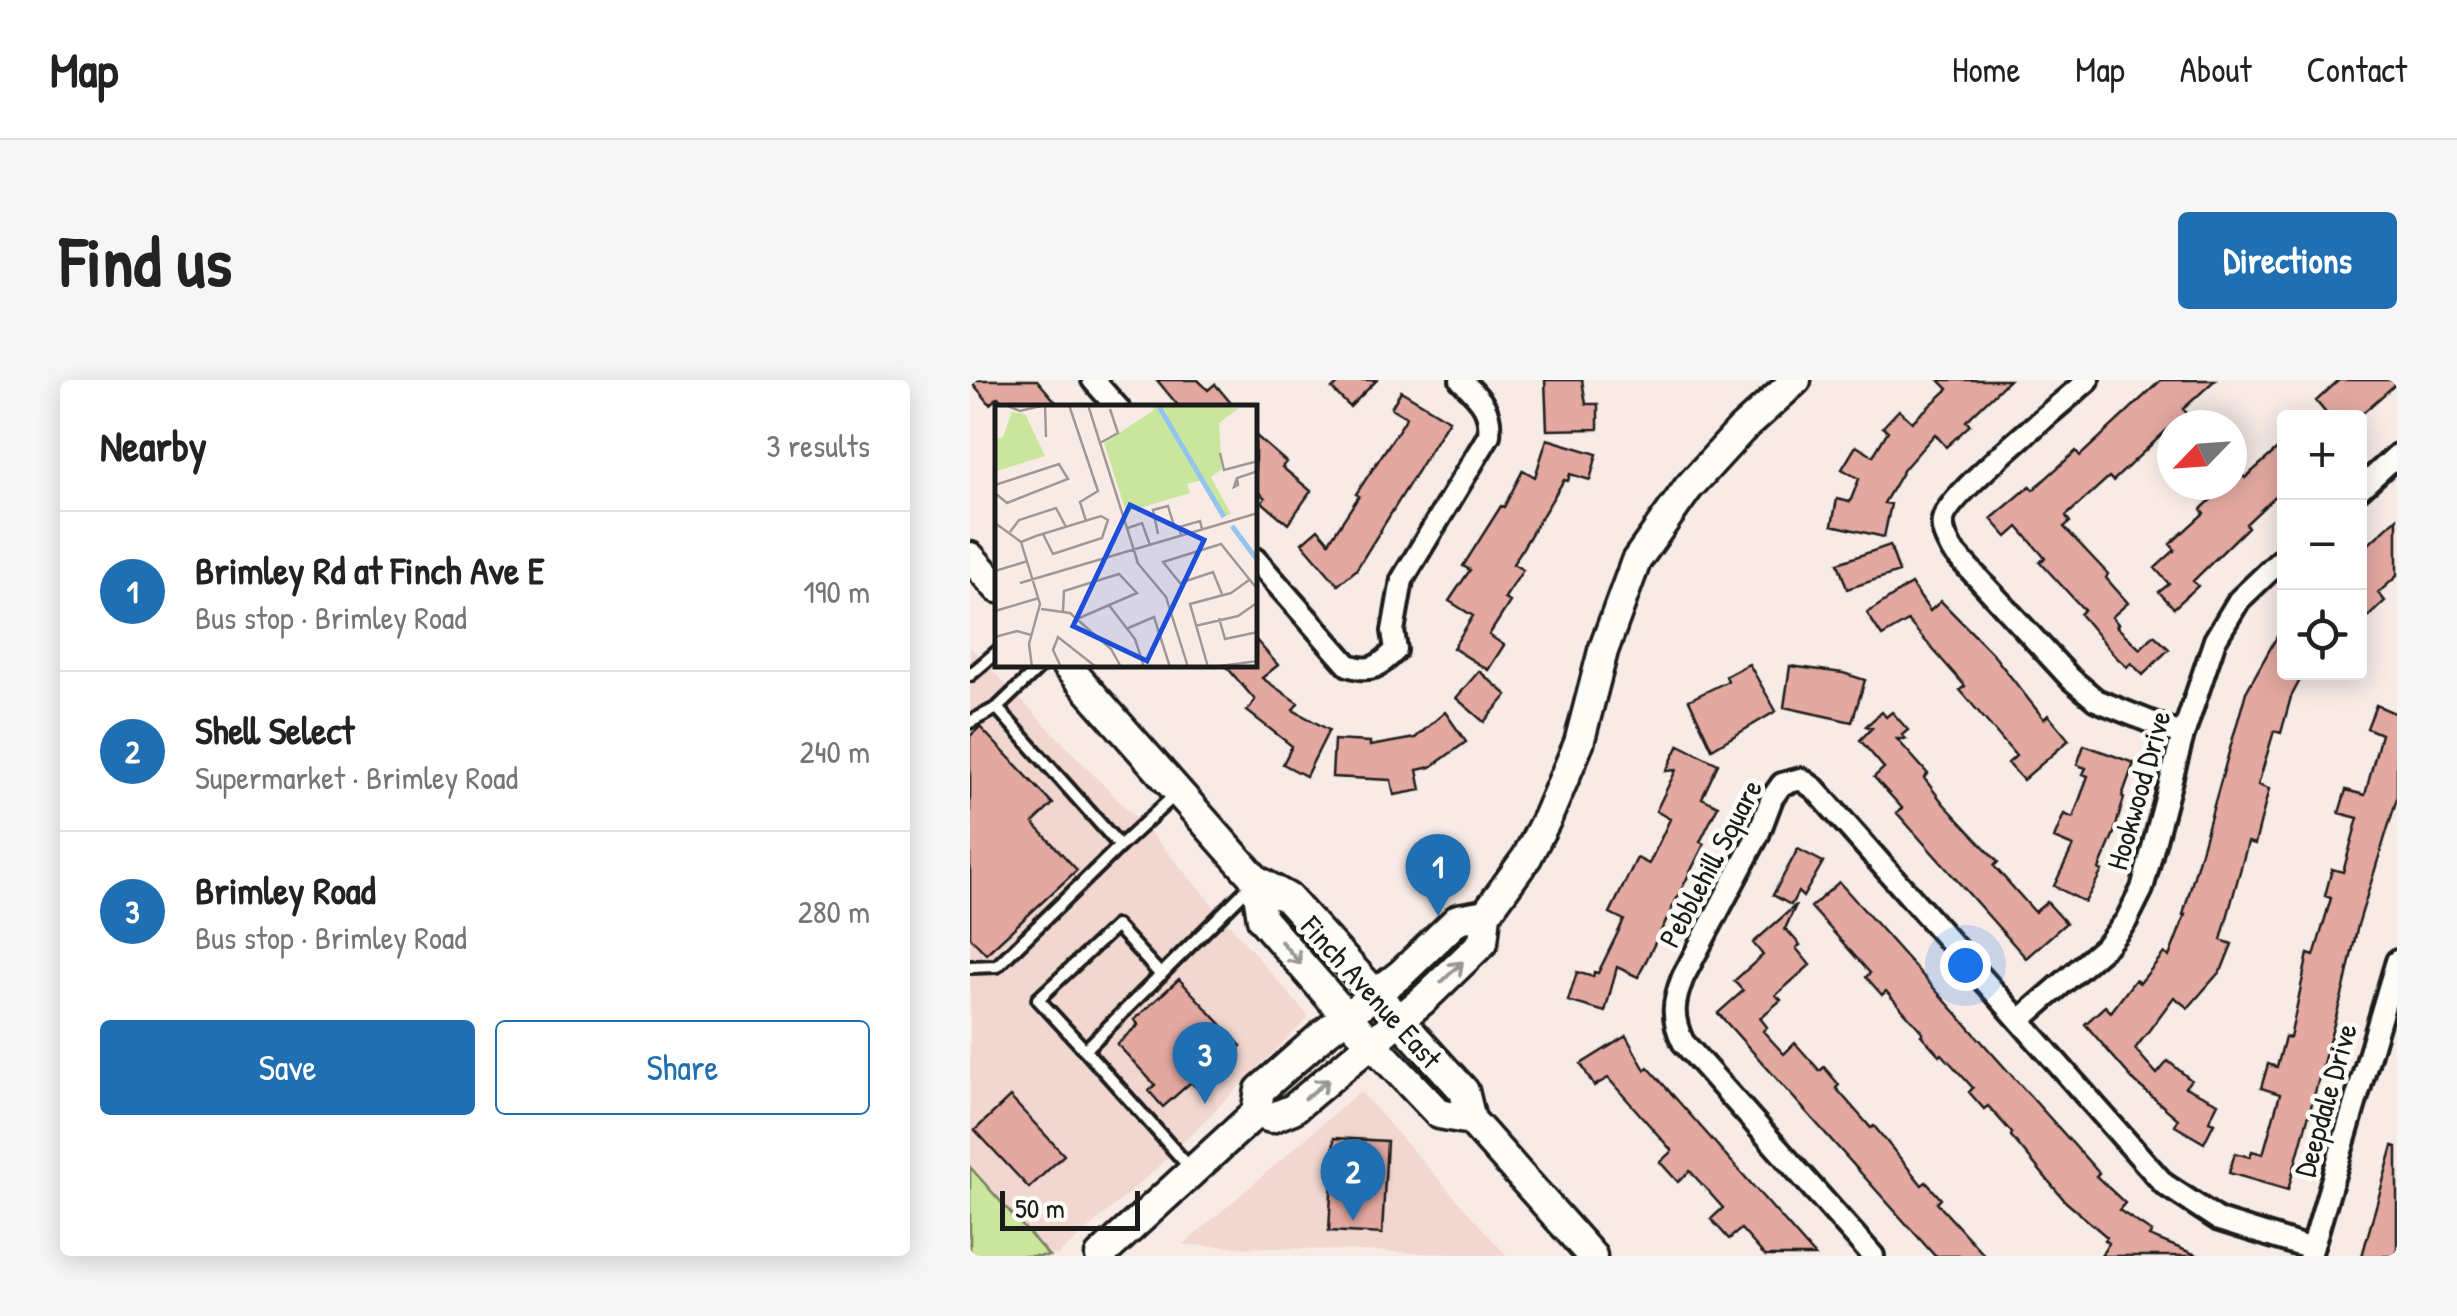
<!DOCTYPE html>
<html lang="en">
<head>
<meta charset="utf-8">
<style>
  body { margin:0; font-family:"Patrick Hand",sans-serif; background:#f6f6f6; color:#222 }
  .controls { position:absolute; right:30px; top:30px; display:grid; overflow:hidden; border-radius:10px; box-shadow:0 5px 25px #0003 }
  .controls button { width:90px; height:90px; display:grid; place-items:center; padding:0; border:0; border-bottom:2px solid #e0e0e0; background:#fff; color:#222; font:50px sans-serif }
  .compass { position:absolute; left:1187px; top:30px; width:90px; height:90px; border-radius:50%; background:#fff; box-shadow:0 5px 25px #0003; rotate:245deg }
  .scale { position:absolute; left:30px; bottom:25px; width:140px; box-sizing:border-box; padding-left:10px; border:5px solid #1c1c1c; border-top:0; font-size:28px; line-height:35px; white-space:nowrap; color:#1c1c1c; -webkit-text-stroke:8px #fdfcf7; paint-order:stroke }
  .you { position:absolute; left:995px; top:585px; width:35px; height:35px; margin:-25px; border:8px solid #fff; border-radius:50%; background:#1a73e8; box-shadow:0 0 0 15px #1a73e833 }
  .badge { display:grid; place-items:center; width:65px; height:65px; border-radius:50%; background:#1f6fb2; color:#fff; font-size:32px; font-weight:700 }
  .pin { position:absolute; translate:-50% -82px; filter:drop-shadow(0 2px 5px #0008) }
  .pin::after { content:''; position:absolute; top:52px; width:35px; height:30px; background:inherit; clip-path:polygon(0 0,100% 0,50% 100%) }
  .list { margin:0; padding:0; list-style:none }
  h2 { display:flex; justify-content:space-between; align-items:center; height:130px; margin:0; padding:0 40px; font-size:42px }
  h2 small { font-size:32px; font-weight:400; color:#767676 }
  .list li { display:grid; grid-template-columns:65px 1fr auto; gap:30px; align-items:center; box-sizing:border-box; height:160px; padding:0 40px; border-top:2px solid #e0e0e0 }
  .list b { display:block; font-size:38px; white-space:nowrap }
  .list p { margin:0; font-size:32px; white-space:nowrap; color:#767676 }
  .list em { font-size:32px; font-style:normal; color:#767676 }
  .actions { display:flex; gap:20px; padding:30px 40px }
  .actions a { flex:1; padding:22px 0; border:2px solid #1f6fb2; border-radius:10px; text-align:center; font-size:35px; color:#1f6fb2 }
  .actions .main { background:#1f6fb2; color:#fff }
  .icon { flex:none; width:55px; height:55px; fill:none; stroke:currentColor; stroke-width:2; stroke-linecap:round; stroke-linejoin:round }
  .map { position:relative; flex:none; width:1427px; height:876px; overflow:hidden; border-radius:10px }
  header { display:flex; align-items:center; gap:60px; box-sizing:border-box; height:140px; padding:0 50px; background:#fff; border-bottom:2px solid #e0e0e0 }
  header strong { font-size:48px }
  nav { display:flex; gap:55px; margin-inline-start:auto; font-size:35px }
  .intro { display:flex; align-items:center; justify-content:space-between; box-sizing:border-box; height:240px; padding:0 60px }
  h1 { margin:0; font-size:70px }
  .button { padding:25px 45px; border-radius:10px; background:#1f6fb2; color:#fff; font-size:35px; font-weight:700 }
  main { display:flex; gap:60px; padding:0 60px }
  aside { flex:1; background:#fff; border-radius:10px; box-shadow:0 5px 25px #0003 }
  .map>svg:first-child { display:block }
  .built { fill:#f2d7d1 }
  .green { fill:#cae69d; stroke:#73815c; stroke-width:2.5 }
  .building { fill:#e3a9a1; stroke:#1c1c1c; stroke-width:2.5 }
  .lines { fill:none; stroke-linecap:round; stroke-linejoin:round }
  .lane-casing { stroke:#1c1c1c; stroke-width:18 }
  .street-casing { stroke:#1c1c1c; stroke-width:28 }
  .secondary-casing { stroke:#1c1c1c; stroke-width:35 }
  .lane { stroke:#fdfcf7; stroke-width:10 }
  .street { stroke:#fdfcf7; stroke-width:20 }
  .secondary { stroke:#fdfcf7; stroke-width:28 }
  .oneway { stroke:#989794 }
  .labels { text-anchor:middle; dominant-baseline:central; stroke-width:9; stroke-linejoin:round; paint-order:stroke }
  .street-label { font-size:30px; fill:#1c1c1c; stroke:#fdfcf7 }
  .inset-river { fill:none; stroke:#93c4ef; stroke-width:5 }
  .inset-road { fill:none; stroke:#a09895; stroke-width:2.5 }
  .view { fill:#1d4ed8; fill-opacity:0.15; stroke:#1d4ed8; stroke-width:5 }
  .inset-edge { fill:none; stroke:#1c1c1c; stroke-width:5 }
</style>
</head>
<body>
<header>
<strong>Map</strong>
<nav><a>Home</a><a>Map</a><a>About</a><a>Contact</a></nav>
</header>
<div class="intro"><h1>Find us</h1><a class="button">Directions</a></div>
<main>
<aside>
<h2>Nearby<small>3 results</small></h2>
<ul class="list">
<li><span class="badge">1</span><div><b>Brimley Rd at Finch Ave E</b><p>Bus stop · Brimley Road</p></div><em>190 m</em></li>
<li><span class="badge">2</span><div><b>Shell Select</b><p>Supermarket · Brimley Road</p></div><em>240 m</em></li>
<li><span class="badge">3</span><div><b>Brimley Road</b><p>Bus stop · Brimley Road</p></div><em>280 m</em></li>
</ul>
<div class="actions"><a class="main">Save</a><a>Share</a></div>
</aside>
<div class="map">
<svg width="1427" height="876" viewBox="0 0 1427 876">
  <rect width="100%" height="100%" fill="#f8ebe6"/>
  <filter id="ink" filterUnits="userSpaceOnUse"><feTurbulence type="fractalNoise" baseFrequency=".01" numOctaves="2"/><feDisplacementMap in="SourceGraphic" scale="20" xChannelSelector="R" yChannelSelector="G"/><feConvolveMatrix kernelMatrix="1 2 1 2 8 2 1 2 1" color-interpolation-filters="sRGB"/></filter>
  <g filter="url(#ink)">
    <!-- built -->
    <path class="built" d="M0 267 189 462 339 637 184 791 87 876H79L0 787Z
      M390 711 537 876 213 865Z"/>
    <!-- green -->
    <path class="green" d="M0 787 79 876H0Z"/>
    <!-- building -->
    <path class="building" d="M0 0H67L91 28H37L28 17 20 24Z
      M187 0H228L238 10 245 4 265 28H210Z
      M372 0H407L380 27 362 9Z
      M575 0H612L616 24H628V49L577 50Z
      M969 0H1039L996 41 1000 45 976 67 965 54 934 89 914 123 921 124 914 157 862 145 867 119 880 122 889 99 872 89 886 66 903 76 918 51 913 47 929 30 942 42 978 9Z
      M1191 0H1245L1213 29 1228 45H1202L1143 101 1139 97 1096 136 1100 142 1094 147 1138 194 1136 198 1158 223 1142 237 1148 244 1146 246 1170 269 1184 255 1199 269 1173 295 1161 283 1157 287 1146 277 1110 234 1114 230 1070 182 1075 178 1048 147 1037 157 1021 139 1060 106 1063 110 1106 71 1110 76Z
      M1369 0H1427V3L1387 38H1360L1346 21Z
      M431 11 479 40 386 190 368 205 332 163 348 149 359 162 389 116 386 114 434 42 436 37 421 28Z
      M285 55 316 82 312 87 341 111 318 144 292 122 295 118 285 109Z
      M577 59 627 74 620 100 600 94 598 101 594 100 543 184 553 190 534 219 540 222 519 255 534 265 518 290 483 268 503 236 479 221 500 190 493 186 531 126 534 127 553 90 565 97Z
      M1314 63V108L1276 144 1278 147 1223 201 1228 206 1204 228 1189 212 1199 204 1185 188 1205 170 1200 164 1234 133 1231 129 1257 105H1262V83L1275 98Z
      M1427 138V196L1408 213 1415 221 1398 237 1390 228V172Z
      M920 165 929 192 877 209 868 183Z
      M941 204 960 231 971 221 1022 273 1074 339 1078 335 1099 360 1053 400 1038 383 1046 376 990 310 995 306 938 241 912 256 897 233Z
      M1314 244V292L1330 300 1321 317 1311 353 1304 351 1288 405 1299 409 1285 464 1278 462 1251 560 1262 564 1252 589 1218 628 1204 617 1165 669 1187 694 1198 681 1221 700 1215 707 1248 723 1239 741 1244 743 1234 763 1205 746 1208 739 1166 703 1115 644 1135 626 1141 632 1165 600 1170 603 1194 573 1199 577 1215 535H1213L1276 312Z
      M285 259 308 285 292 298 328 323 323 330 359 350 336 396 313 384 322 366 277 331 285 320 255 285H285Z
      M779 284 806 331 742 369 719 320 758 301 756 296Z
      M820 286 873 293 895 300 882 342 814 327Z
      M509 291 537 315 514 342 486 318Z
      M1406 325 1427 334V418L1388 545 1374 608 1318 810 1259 793 1265 773 1280 777 1282 771 1293 774 1310 714 1291 708 1298 684 1307 687 1315 657 1320 658 1338 574 1344 576 1361 518 1355 516 1362 489 1373 492 1388 438 1369 433 1376 410 1395 415 1411 354 1397 348Z
      M475 332 496 362 461 387 447 390 451 410 424 415 421 400 362 397 364 360 400 362V366L445 358Z
      M912 332 916 337 922 332 938 350 932 355 936 359H927L958 394 954 398 973 423 1028 482 1024 486 1065 532 1077 522 1096 543 1056 578 927 433 932 428 904 397 914 388 890 360 902 348 896 346Z
      M10 347 83 424 63 443 107 490 16 574 0 557V356Z
      M709 365 748 384 732 418 748 426 730 462 734 464 668 597 647 587 635 632 598 621 607 592 623 597 624 592 628 593 654 540 640 533 667 478 679 484 700 439 686 431 706 390 696 391Z
      M1114 365 1164 383 1152 416 1154 418 1144 453 1129 489 1132 491 1115 522 1084 506 1103 466 1084 458 1094 434 1103 438 1118 396 1113 394 1116 388 1107 385Z
      M828 469 853 482 833 517 828 512 821 525 803 515Z
      M869 502 1129 793 1126 796 1155 823 1149 830 1182 852 1179 856 1229 876H1131L1139 863 1135 860 1137 857 1096 822 1041 756 1042 753 1018 726 1014 729 999 712 1003 708 972 674 970 676 951 655 953 653 916 611 912 615 896 597 900 593 841 527Z
      M826 525 814 551 816 549 830 565 826 568 840 585 806 615 811 620 790 638 797 647 793 651 814 674 825 663 850 691 854 687 869 705 866 708 901 748 904 746 952 805 956 802 971 819 967 823 1015 876H965L748 633 773 611 764 601 793 575 783 563Z
      M209 599 271 666 226 707 221 702 193 727 179 711 185 705 147 664 168 645 164 640Z
      M656 656 675 690 678 687 845 876H795L771 849 759 859 741 839 753 828 720 791 708 802 690 782 702 771 638 698 624 706 611 684Z
      M40 717 94 775 59 808 5 750Z
      M364 758 417 761 412 854 359 851Z
      M1423 766 1427 767V876H1392Z"/>
    <g class="lines">
      <!-- lane casing -->
      <g class="lane-casing">
        <path id="lane" d="M72 285 27 328 150 466 206 414
          M0 295 28 271
          M0 342 27 328
          M0 587 27 586 150 466
          M115 670 68 619 146 546 191 595
          M222 790 115 670 284 502"/>
      </g>
      <!-- street casing -->
      <g class="street-casing">
        <path id="street" d="M123 0 148 28
          M1118 0C1093 23 977 115 973 140 971 151 977 160 982 170L1101 299 1126 320 1213 355
          M1390 109 1427 75
          M285 179 378 285C401 293 409 287 426 270L423 251 432 200 519 55C522 28 508 17 491 0
          M1050 640 1137 565 1156 541 1172 509 1213 355 1245 260 1269 220 1314 177
          M903 876 713 662C701 637 703 622 713 597L788 455 802 418 812 404 831 399 845 409 1194 804 1249 840 1342 869
          M1340 876 1427 581"/>
      </g>
      <!-- secondary casing -->
      <g class="secondary-casing">
        <path id="secondary" d="M0 177 28 208
          M96 285 286 500 318 518 494 711 501 740 622 876
          M286 500 292 539 377 637 469 734 501 740
          M286 733 301 738 323 729 454 619 513 562 516 534 557 477 577 438 609 363 633 271 666 181 718 108 771 50 826 0
          M130 876 286 733 290 710 356 652 431 594 488 539 516 534"/>
      </g>
      <!-- lane -->
      <use href="#lane" class="lane"/>
      <!-- street -->
      <use href="#street" class="street"/>
      <!-- secondary -->
      <use href="#secondary" class="secondary"/>
    </g>
    <!-- one-way arrows -->
    <defs><path id="oneway-shaft" d="M-6 0H5M1.5-3L5.5 0L1.5 3" fill="none" stroke-width="1.6" stroke-linecap="round" stroke-linejoin="round" transform="scale(2.5)"/></defs>
    <g class="oneway">
      <use href="#oneway-shaft" transform="translate(321 573) rotate(49)"/>
      <use href="#oneway-shaft" transform="translate(482 592) rotate(-44)"/>
      <use href="#oneway-shaft" transform="translate(347 709) rotate(-39)"/>
    </g>
  </g>
  <g class="labels">
    <!-- street labels -->
    <g class="street-label">
      <text transform="translate(1168 410) rotate(-74)">Hookwood Drive</text>
      <text transform="translate(740 483) rotate(-62)">Pebblehill Square</text>
      <text transform="translate(402 612) rotate(48)">Finch Avenue East</text>
      <text transform="translate(1355 720) rotate(-74)">Deepdale Drive</text>
    </g>
  </g>
  <!-- overview -->
  <g transform="translate(25 25)">
    <rect width="262" height="262" fill="#f8ebe6"/>
    <path d="M155 0 244 3 224 18 227 64 216 72 236 109 227 112 207 75 192 79 195 88 131 107 109 38 159 5ZM17 7 30 9 50 51 2 66 0 34 8 32Z" fill="#cae69d"/>
    <path class="inset-river" d="M163 0 229 112M237 121 263 156"/>
    <path class="inset-road" d="M10 0 25 6 50 0M50 0 51 32M74 0 103 86 85 97 91 116M93 0 143 158M105 38 123 28 115 4M225 48 229 65 263 56M242 73 239 82 243 80 242 73 263 66M0 80 64 59 73 74 12 98 0 88M0 118 26 137 45 199 34 239 37 262M133 123 147 118 155 140M15 127 24 115 61 103 71 122M163 129 158 105 173 101 180 124M186 130 184 122 205 116 207 124M26 137 41 131 106 111 113 115 107 133 58 149 48 129M141 156 171 192 193 262M0 166 33 156M25 178 263 108M227 189 218 167 185 178 168 157 226 139 263 185M113 199 140 234 149 262M46 204 75 208 116 244 126 262M0 206 44 193M68 206 69 186 124 169 142 188 82 214M224 213 230 234 263 227M200 221 243 211 263 197M131 224 159 212 175 262M0 232 22 226 36 230M66 262 58 245 63 232 101 262M213 262 195 199 236 188 254 175M217 262 263 256"/>
    <path class="view" d="M135 100 209 135 152 256 78 221Z"/>
    <rect width="262" height="262" class="inset-edge"/>
  </g>
</svg>
<div class="controls">
<button>+</button>
<button>−</button>
<button><svg class="icon" aria-label="locate" viewBox="0 0 24 24"><circle cx="12" cy="12" r="6"/><path d="M12 2v4M12 18v4M2 12h4M18 12h4"/></svg></button>
</div>
<svg class="compass" viewBox="-18 -18 36 36"><path d="M0-13l5 13h-10z" fill="#e53935"/><path d="M0 13l5-13h-10z" fill="#767676"/></svg>
<div class="scale">50 m</div>
<div class="you"></div>
<div class="pin badge" style="left:468px;top:536px">1</div>
<div class="pin badge" style="left:383px;top:841px">2</div>
<div class="pin badge" style="left:235px;top:724px">3</div>
</div>
</main>
</body>
</html>
